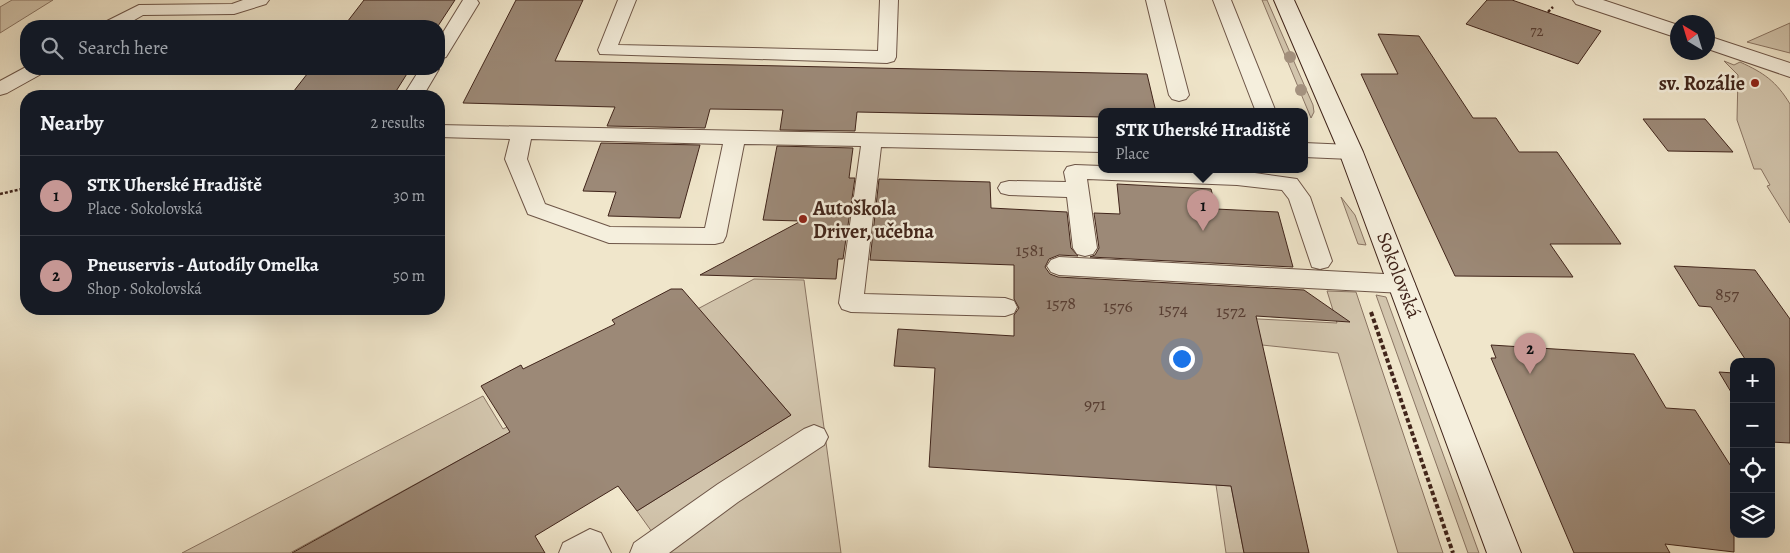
<!DOCTYPE html>
<html lang="en">
<head>
<meta charset="utf-8">
<style>
  body { margin:0; font-family:Alegreya,serif; background:#242831; color:#f1f3f6 }
  .controls { position:absolute; right:15px; bottom:15px; display:grid; overflow:hidden; border-radius:10px; box-shadow:0 5px 20px #0002 }
  .controls button { width:45px; height:45px; display:grid; place-items:center; padding:0; border:0; border-bottom:1px solid #363941; background:#171b24; color:#f1f3f6; font:25px sans-serif }
  .compass { position:absolute; left:1670px; top:15px; width:45px; height:45px; border-radius:50%; background:#171b24; box-shadow:0 5px 20px #0002; rotate:322deg }
  .you { position:absolute; left:1181px; top:358px; width:18px; height:18px; margin:-12px; border:4px solid #fff; border-radius:50%; background:#1a73e8; box-shadow:0 0 0 8px #1a73e833 }
  .badge { display:grid; place-items:center; width:32px; height:32px; border-radius:50%; background:#c59692; color:#111; font-size:16px; font-weight:700 }
  .pin { position:absolute; translate:-50% -41px; filter:drop-shadow(0 1px 2px #0008) }
  .pin::after { content:''; position:absolute; top:26px; width:18px; height:15px; background:inherit; clip-path:polygon(0 0,100% 0,50% 100%) }
  .popup { position:absolute; left:1098px; top:108px; width:210px; height:65px; box-sizing:border-box; display:grid; place-content:center; border-radius:10px; background:#171b24; filter:drop-shadow(0 1px 4px #0005); font-size:16px; white-space:nowrap; color:#9ea1a6 }
  .popup b { font-size:19px; color:#f1f3f6 }
  .popup::after { content:''; position:absolute; left:50%; top:100%; margin-left:-10px; border:10px solid transparent; border-top-color:#171b24 }
  .list { margin:0; padding:0; list-style:none }
  h2 { display:flex; justify-content:space-between; align-items:center; height:65px; margin:0; padding:0 20px; font-size:21px }
  h2 small { font-size:16px; font-weight:400; color:#9ea1a6 }
  .list li { display:grid; grid-template-columns:32px 1fr auto; gap:15px; align-items:center; box-sizing:border-box; height:80px; padding:0 20px; border-top:1px solid #363941 }
  .list b { display:block; font-size:19px; white-space:nowrap }
  .list p { margin:0; font-size:16px; white-space:nowrap; color:#9ea1a6 }
  .list em { font-size:16px; font-style:normal; color:#9ea1a6 }
  .icon { flex:none; width:28px; height:28px; fill:none; stroke:currentColor; stroke-width:2; stroke-linecap:round; stroke-linejoin:round }
  .map { position:relative; flex:none; width:1790px; height:553px; overflow:hidden }
  .search { position:absolute; background:#171b24; box-shadow:0 5px 20px #0002; left:20px; top:20px; width:425px; height:55px; display:flex; align-items:center; gap:12px; box-sizing:border-box; padding:0 18px; border-radius:20px; color:#9ea1a6; font-size:19px }
  .panel { position:absolute; background:#171b24; box-shadow:0 5px 20px #0002; left:20px; top:90px; width:425px; height:225px; border-radius:20px }
  .map>svg:first-child { display:block }
  .green { fill:#d2c5ad; stroke:#8a7564 }
  .building { fill:#9c8977; stroke:#41251b }
  .lines { fill:none; stroke-linecap:round; stroke-linejoin:round }
  .service-casing { stroke:#6d5547; stroke-width:2 }
  .minor-casing { stroke:#6d5547; stroke-width:2 }
  .secondary-casing { stroke:#41251b; stroke-width:2 }
  .path-far1 { stroke:#41251b; stroke-width:2.5; stroke-dasharray:3 2; stroke-linecap:butt }
  .path { stroke:#41251b; stroke-width:4; stroke-dasharray:4.5 2.5; stroke-linecap:butt }
  .service { fill:#f5efdd; fill-rule:evenodd }
  .minor { fill:#f5efdd; fill-rule:evenodd }
  .secondary { fill:#f5efdd; fill-rule:evenodd }
  .tree { fill:#a4927f }
  .poi-dot { fill:#8f2418; stroke:#f5efdd; stroke-width:2 }
  .labels { text-anchor:middle; dominant-baseline:central; stroke-width:5; stroke-linejoin:round; paint-order:stroke }
  .far-number-label { font-size:15px; fill:#583e32 }
  .number-label { font-size:18px; fill:#583e32 }
  .poi-label { font-size:20px; font-weight:bold; fill:#41251b; stroke:#f5efdd; text-anchor:end }
  .street-label { font-size:20px; fill:#41251b; stroke:#f5efdd }
</style>
</head>
<body>
<div class="map">
<svg width="1790" height="553" viewBox="0 0 1790 553">
  <rect width="100%" height="100%" fill="#f0e6cb"/>
  <filter id="stains"><feTurbulence type="fractalNoise" baseFrequency=".004" numOctaves="4"/><feColorMatrix values="0 0 0 0 .2 0 0 0 0 .09 0 0 0 0 .02 0 0 0 .5 -.17"/></filter>
  <radialGradient id="worn" r=".72"><stop offset=".6" stop-color="#630" stop-opacity="0"/><stop offset="1" stop-color="#630" stop-opacity=".3"/></radialGradient>
  <!-- green -->
  <path class="green" d="M12 0H53L0 33V7Z
    M1262 0H1267L1313 105 1314 112 1311 118Z
    M1790 23V53L1747 42Z
    M1724 61 1734 65 1740 62C1764 73 1776 81 1790 104V223L1767 186 1770 185 1761 169H1754L1737 120 1738 75Z
    M1341 197 1355 215 1366 245 1358 244Z
    M754 279 804 280 841 553H667L637 511 791 415 733 348 582 432 483 447 290 553H182L483 396 503 429 544 408 543 391Z
    M1327 291 1356 292 1443 553H1398L1338 353 1262 345 1239 318 1337 323Z
    M1376 295 1386 297 1479 553H1468Z
    M1216 485 1231 486 1244 553H1226Z"/>
  <!-- building -->
  <path class="building" d="M364 0H455L438 26H344Z
    M516 0H583L555 61 1147 74 1156 112H1102V117L857 112 855 131 780 130 783 110 710 109 705 128 607 126 615 107 463 103Z
    M1487 0H1512L1601 31 1578 64 1466 24Z
    M1378 34 1419 36 1473 118H1496L1519 152H1557L1621 244H1550L1573 277 1455 276 1361 74H1398Z
    M311 69H410L393 96H290Z
    M1643 119H1705L1733 152 1668 151Z
    M601 143 700 145 680 218 608 216 616 192 583 191Z
    M777 146 853 148 849 178H855L843 259H838L836 279 700 275 801 221 763 220Z
    M879 179 990 182 991 208 1067 212 1071 248 1078 256 1059 255 1049 259 1045 267 1050 274 1058 277 1304 290 1350 322 1256 316 1309 553H1244L1231 486 929 467 935 368 894 366 898 329 1014 336V315L1019 308 1014 299V265L870 260Z
    M1117 184 1211 189 1216 209 1278 212 1293 267 1090 257 1095 255 1099 248 1094 213 1120 214Z
    M1674 266 1755 270 1790 319V443L1771 442V362H1747L1711 307 1699 306Z
    M671 289H682L791 415 637 511 618 486 535 536 545 553H292L510 432 481 386 521 365 523 369 615 324 612 320Z
    M1491 345 1634 354 1666 408 1695 410 1734 471V552L1665 544 1670 553H1574L1491 358H1496Z
    M1719 372 1734 373V397Z"/>
  <g class="lines">
    <!-- service casing -->
    <g class="service-casing">
      <path id="service" d="M243 0H269L266 4 234 14 143 15 124 26H102L105 22 139 5 232 4Z
        M463 0H477L479 3 446 57 439 59V39Z
        M618 0H636L618 45 878 51 880 0H898L896 57 894 61 887 63 600 54 598 50Z
        M1146 0H1164L1189 95 1186 99 1179 101 1172 99 1169 95Z
        M1213 0H1231L1276 112H1256Z
        M26 67V69H46L43 73 7 93 0 95V81Z
        M420 69H439L423 96H403Z
        M439 125 1102 138V152L881 147 864 294 1005 298 1014 301 1017 307 1014 313 1005 316 851 312 842 309 839 303 861 146 744 144 726 236 723 242 715 244 609 243 528 214 505 159 510 139 439 137ZM531 139 723 144 705 228 610 227 545 204 527 159Z
        M1304 143 1351 145 1358 147 1361 152 1358 157 1351 159 1304 157Z
        M1075 165 1102 166V170H1248V172L1297 179 1310 197 1332 261 1328 267 1320 269 1312 267 1289 199 1282 190 1237 185 1087 179 1097 248 1093 254 1085 256 1077 254 1073 248 1067 197 1009 195 1001 193 998 188 1001 183 1009 181 1066 182 1064 172 1067 167Z
        M1059 257 1403 275 1411 278 1415 284 1411 290 1403 293 1059 275 1051 272 1047 266 1051 260Z
        M814 425 824 429 828 437 824 445 738 502 669 553H630L634 543 718 484 804 429Z
        M590 529 601 533 611 553H559L563 543Z"/>
    </g>
    <!-- minor casing -->
    <g class="minor-casing">
      <path id="minor" d="M1573 0H1603L1678 25V38L1576 4Z
        M1708 36 1790 63V77L1708 49Z"/>
    </g>
    <!-- secondary casing -->
    <g class="secondary-casing">
      <path id="secondary" d="M1274 0H1294L1363 152 1521 553H1487L1339 152Z"/>
    </g>
    <!-- path-far1 -->
    <path class="path-far1" d="M1548 12 1553 7
      M0 194 26 188"/>
    <!-- path -->
    <path class="path" d="M1371 312 1453 553"/>
    <!-- service -->
    <use href="#service" class="service"/>
    <!-- minor -->
    <use href="#minor" class="minor"/>
    <!-- secondary -->
    <use href="#secondary" class="secondary"/>
  </g>
  <!-- trees -->
  <g class="tree">
    <circle cx="1290" cy="57" r="6"/>
    <circle cx="1301" cy="90" r="6"/>
  </g>
  <!-- markers -->
  <g class="poi-dot">
    <circle cx="1755" cy="83" r="5"/>
    <circle cx="803" cy="219" r="5"/>
  </g>
  <g class="labels">
    <!-- far-number labels -->
    <g class="far-number-label">
      <text x="1537" y="31">72</text>
    </g>
    <!-- number labels -->
    <g class="number-label">
      <text x="1030" y="250">1581</text>
      <text x="1727" y="294">857</text>
      <text x="1061" y="303">1578</text>
      <text x="1118" y="306">1576</text>
      <text x="1173" y="309">1574</text>
      <text x="1231" y="311">1572</text>
      <text x="1095" y="404">971</text>
    </g>
    <!-- poi labels -->
    <g class="poi-label">
      <text x="1745" y="83">sv. Rozálie</text>
      <text x="813" y="208" text-anchor="start">Autoškola<tspan x="813" dy="23">Driver, učebna</tspan></text>
    </g>
    <!-- street labels -->
    <g class="street-label">
      <text transform="translate(1399 275) rotate(69)">Sokolovská</text>
    </g>
  </g>
  <rect width="100%" height="100%" filter="url(#stains)"/>
  <rect width="100%" height="100%" fill="url(#worn)"/>
</svg>
<div class="controls">
<button>+</button>
<button>−</button>
<button><svg class="icon" aria-label="locate" viewBox="0 0 24 24"><circle cx="12" cy="12" r="6"/><path d="M12 2v4M12 18v4M2 12h4M18 12h4"/></svg></button>
<button><svg class="icon" aria-label="layers" viewBox="0 0 24 24"><path d="M12 4l9 5-9 5-9-5zM3 14l9 5 9-5"/></svg></button>
</div>
<svg class="compass" viewBox="-18 -18 36 36"><path d="M0-13l5 13h-10z" fill="#e53935"/><path d="M0 13l5-13h-10z" fill="#9ea1a6"/></svg>
<div class="you"></div>
<div class="pin badge" style="left:1203px;top:231px">1</div>
<div class="popup"><b>STK Uherské Hradiště</b>Place</div>
<div class="pin badge" style="left:1530px;top:374px">2</div>
<div class="search"><svg class="icon" aria-label="search" viewBox="0 0 24 24"><circle cx="10" cy="10" r="6"/><path d="M15 15l6 6"/></svg>Search here</div>
<section class="panel">
<h2>Nearby<small>2 results</small></h2>
<ul class="list">
<li><span class="badge">1</span><div><b>STK Uherské Hradiště</b><p>Place · Sokolovská</p></div><em>30 m</em></li>
<li><span class="badge">2</span><div><b>Pneuservis - Autodíly Omelka</b><p>Shop · Sokolovská</p></div><em>50 m</em></li>
</ul>
</section>
</div>
</body>
</html>
